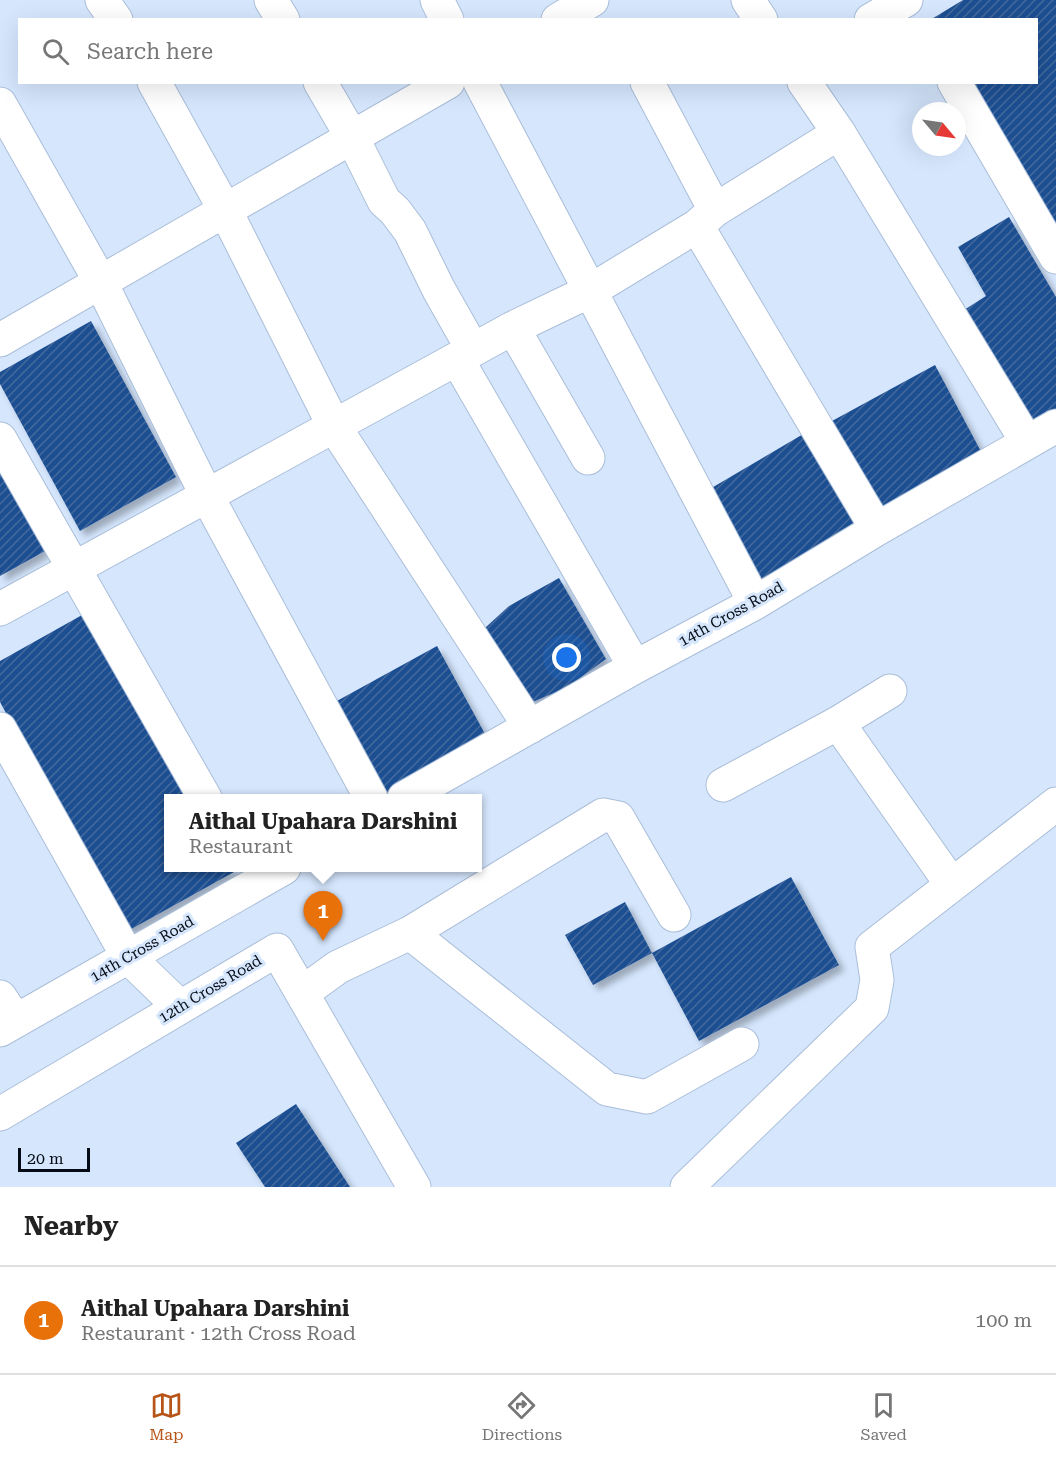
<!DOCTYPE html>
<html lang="en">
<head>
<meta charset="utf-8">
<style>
  body { margin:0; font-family:"Roboto Serif",serif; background:#f2f2f2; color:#222 }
  .compass { position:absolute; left:912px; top:102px; width:54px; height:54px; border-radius:50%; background:#fff; box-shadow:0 6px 24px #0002; rotate:119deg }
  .scale { position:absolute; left:18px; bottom:15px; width:72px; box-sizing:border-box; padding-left:6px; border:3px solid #060c15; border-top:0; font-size:16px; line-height:21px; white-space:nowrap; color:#060c15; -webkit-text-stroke:4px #d5e6fd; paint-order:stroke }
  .you { position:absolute; left:567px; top:658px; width:21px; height:21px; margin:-15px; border:4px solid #fff; border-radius:50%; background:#1a73e8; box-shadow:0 0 0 9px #1a73e833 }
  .badge { display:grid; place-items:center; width:39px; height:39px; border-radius:50%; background:#b75518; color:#fff; font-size:20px; font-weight:700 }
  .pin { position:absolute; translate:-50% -50px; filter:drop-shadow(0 2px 3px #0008) }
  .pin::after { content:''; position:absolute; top:32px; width:21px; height:18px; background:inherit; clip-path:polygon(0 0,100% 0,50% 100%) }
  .popup { position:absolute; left:164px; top:794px; width:318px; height:78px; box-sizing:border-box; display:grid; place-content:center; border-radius:0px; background:#fff; filter:drop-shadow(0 2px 4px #0005); font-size:20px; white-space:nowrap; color:#767676 }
  .popup b { font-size:22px; color:#222 }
  .popup::after { content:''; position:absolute; left:50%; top:100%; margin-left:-12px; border:12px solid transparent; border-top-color:#fff }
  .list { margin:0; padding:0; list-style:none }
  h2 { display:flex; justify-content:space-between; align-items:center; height:78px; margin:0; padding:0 24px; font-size:26px }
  h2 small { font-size:20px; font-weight:400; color:#767676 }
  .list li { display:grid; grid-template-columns:39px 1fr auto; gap:18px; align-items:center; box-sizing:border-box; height:108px; padding:0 24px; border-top:2px solid #e0e0e0 }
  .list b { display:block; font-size:22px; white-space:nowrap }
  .list p { margin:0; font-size:20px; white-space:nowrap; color:#767676 }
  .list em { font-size:20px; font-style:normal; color:#767676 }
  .icon { flex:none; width:33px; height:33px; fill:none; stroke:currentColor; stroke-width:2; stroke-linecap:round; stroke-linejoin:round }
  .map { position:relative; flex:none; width:1056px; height:1187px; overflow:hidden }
  .search { position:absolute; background:#fff; box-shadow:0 6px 24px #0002; left:18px; right:18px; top:18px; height:66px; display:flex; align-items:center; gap:15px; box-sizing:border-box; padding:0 21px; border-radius:0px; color:#767676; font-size:22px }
  .sheet { height:186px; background:#fff }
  nav { display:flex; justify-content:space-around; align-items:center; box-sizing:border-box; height:84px; border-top:2px solid #e0e0e0; background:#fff; font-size:16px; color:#767676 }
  nav a { display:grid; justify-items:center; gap:3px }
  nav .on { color:#b75518 }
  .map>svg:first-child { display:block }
  .building { fill:url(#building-hatch); filter:url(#shadow) }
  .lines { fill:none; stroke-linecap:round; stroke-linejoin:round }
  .minor-casing { stroke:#aabed9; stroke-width:35 }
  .minor { stroke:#fff; stroke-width:33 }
  .labels { text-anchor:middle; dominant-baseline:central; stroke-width:6; stroke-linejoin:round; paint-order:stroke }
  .street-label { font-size:15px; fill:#060c15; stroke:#d5e6fd }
</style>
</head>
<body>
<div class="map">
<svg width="1056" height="1187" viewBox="0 0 1056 1187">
  <defs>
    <pattern id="building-hatch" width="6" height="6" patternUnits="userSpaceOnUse" patternTransform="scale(1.5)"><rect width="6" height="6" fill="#1e4f92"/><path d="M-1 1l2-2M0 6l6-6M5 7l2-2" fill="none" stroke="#44699c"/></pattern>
    <filter id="shadow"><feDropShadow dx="5.5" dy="5.5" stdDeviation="3" flood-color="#0004"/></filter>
  </defs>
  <rect width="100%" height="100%" fill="#d5e6fd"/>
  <!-- building -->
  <path class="building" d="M963 0H1056V233L967 82H1036V20H930Z
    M1009 217 1056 297V417L1031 426 964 310 986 296 958 247Z
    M91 321 176 477 80 531 0 384V372Z
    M935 365 985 459 881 515 832 421Z
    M805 433 859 526 757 587 703 493Z
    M0 470 45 551 0 576Z
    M559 578 606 659 566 688 530 703 485 628 509 606Z
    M91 610 194 798H168V868H232L234 872 126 932 0 702V661Z
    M437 646 490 743 388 798 335 702Z
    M791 877 839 965 699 1041 652 953Z
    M625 902 652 953 593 985 565 935Z
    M296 1104 350 1187H265L236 1143Z"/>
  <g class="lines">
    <!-- minor casing -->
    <g class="minor-casing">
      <path id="minor" d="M102 0 116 20
        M271 0 283 20
        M437 0 447 20
        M748 0 761 20
        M558 20 592 0
        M871 20 906 0
        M154 82 225 210 334 426 530 727
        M320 82 352 137 384 201 395 211 410 231 439 290 473 350
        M480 82 755 603
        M647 82 715 210
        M804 82 839 133 1027 442
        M954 82 1056 257
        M0 104 100 281 207 496 371 798
        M697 226 877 529
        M513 328 588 458
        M0 340 448 82
        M457 359 635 667
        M0 439 205 798
        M0 609 513 328 590 291 697 226 715 210 839 133
        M838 723 890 691
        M0 729 128 957 180 1007
        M723 785 838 723 952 885
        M404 798 635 667 755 603 877 529 1056 426
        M410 933 603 815 618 818 674 915
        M302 993 338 967 410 933 607 1089 647 1097 742 1044
        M0 997 16 1021
        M0 1030 284 868
        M0 1114 277 950 414 1187
        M687 1187 872 1008 877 980 872 947 1056 804"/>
    </g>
    <!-- minor -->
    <use href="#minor" class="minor"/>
  </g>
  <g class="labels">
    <!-- street labels -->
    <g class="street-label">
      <text transform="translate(731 614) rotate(-29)">14th Cross Road</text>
      <text transform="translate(142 949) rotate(-30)">14th Cross Road</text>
      <text transform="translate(210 989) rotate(-31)">12th Cross Road</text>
    </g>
  </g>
</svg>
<svg class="compass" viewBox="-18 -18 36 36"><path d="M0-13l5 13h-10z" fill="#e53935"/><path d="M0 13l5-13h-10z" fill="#767676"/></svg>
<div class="scale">20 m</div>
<div class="you"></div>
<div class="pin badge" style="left:323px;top:941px;background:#e8710a">1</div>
<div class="popup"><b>Aithal Upahara Darshini</b>Restaurant</div>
<div class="search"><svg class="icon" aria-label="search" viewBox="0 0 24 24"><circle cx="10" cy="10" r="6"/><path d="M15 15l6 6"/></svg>Search here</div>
</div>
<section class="sheet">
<h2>Nearby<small></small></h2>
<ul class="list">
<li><span class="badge" style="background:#e8710a">1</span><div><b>Aithal Upahara Darshini</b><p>Restaurant · 12th Cross Road</p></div><em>100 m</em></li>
</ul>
</section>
<nav>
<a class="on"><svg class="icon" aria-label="map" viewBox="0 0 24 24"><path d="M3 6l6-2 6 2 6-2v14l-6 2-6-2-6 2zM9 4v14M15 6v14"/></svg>Map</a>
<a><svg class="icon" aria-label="directions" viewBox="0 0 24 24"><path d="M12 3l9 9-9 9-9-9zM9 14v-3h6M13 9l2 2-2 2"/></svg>Directions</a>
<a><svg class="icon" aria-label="saved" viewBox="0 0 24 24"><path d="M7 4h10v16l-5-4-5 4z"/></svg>Saved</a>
</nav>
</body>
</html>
